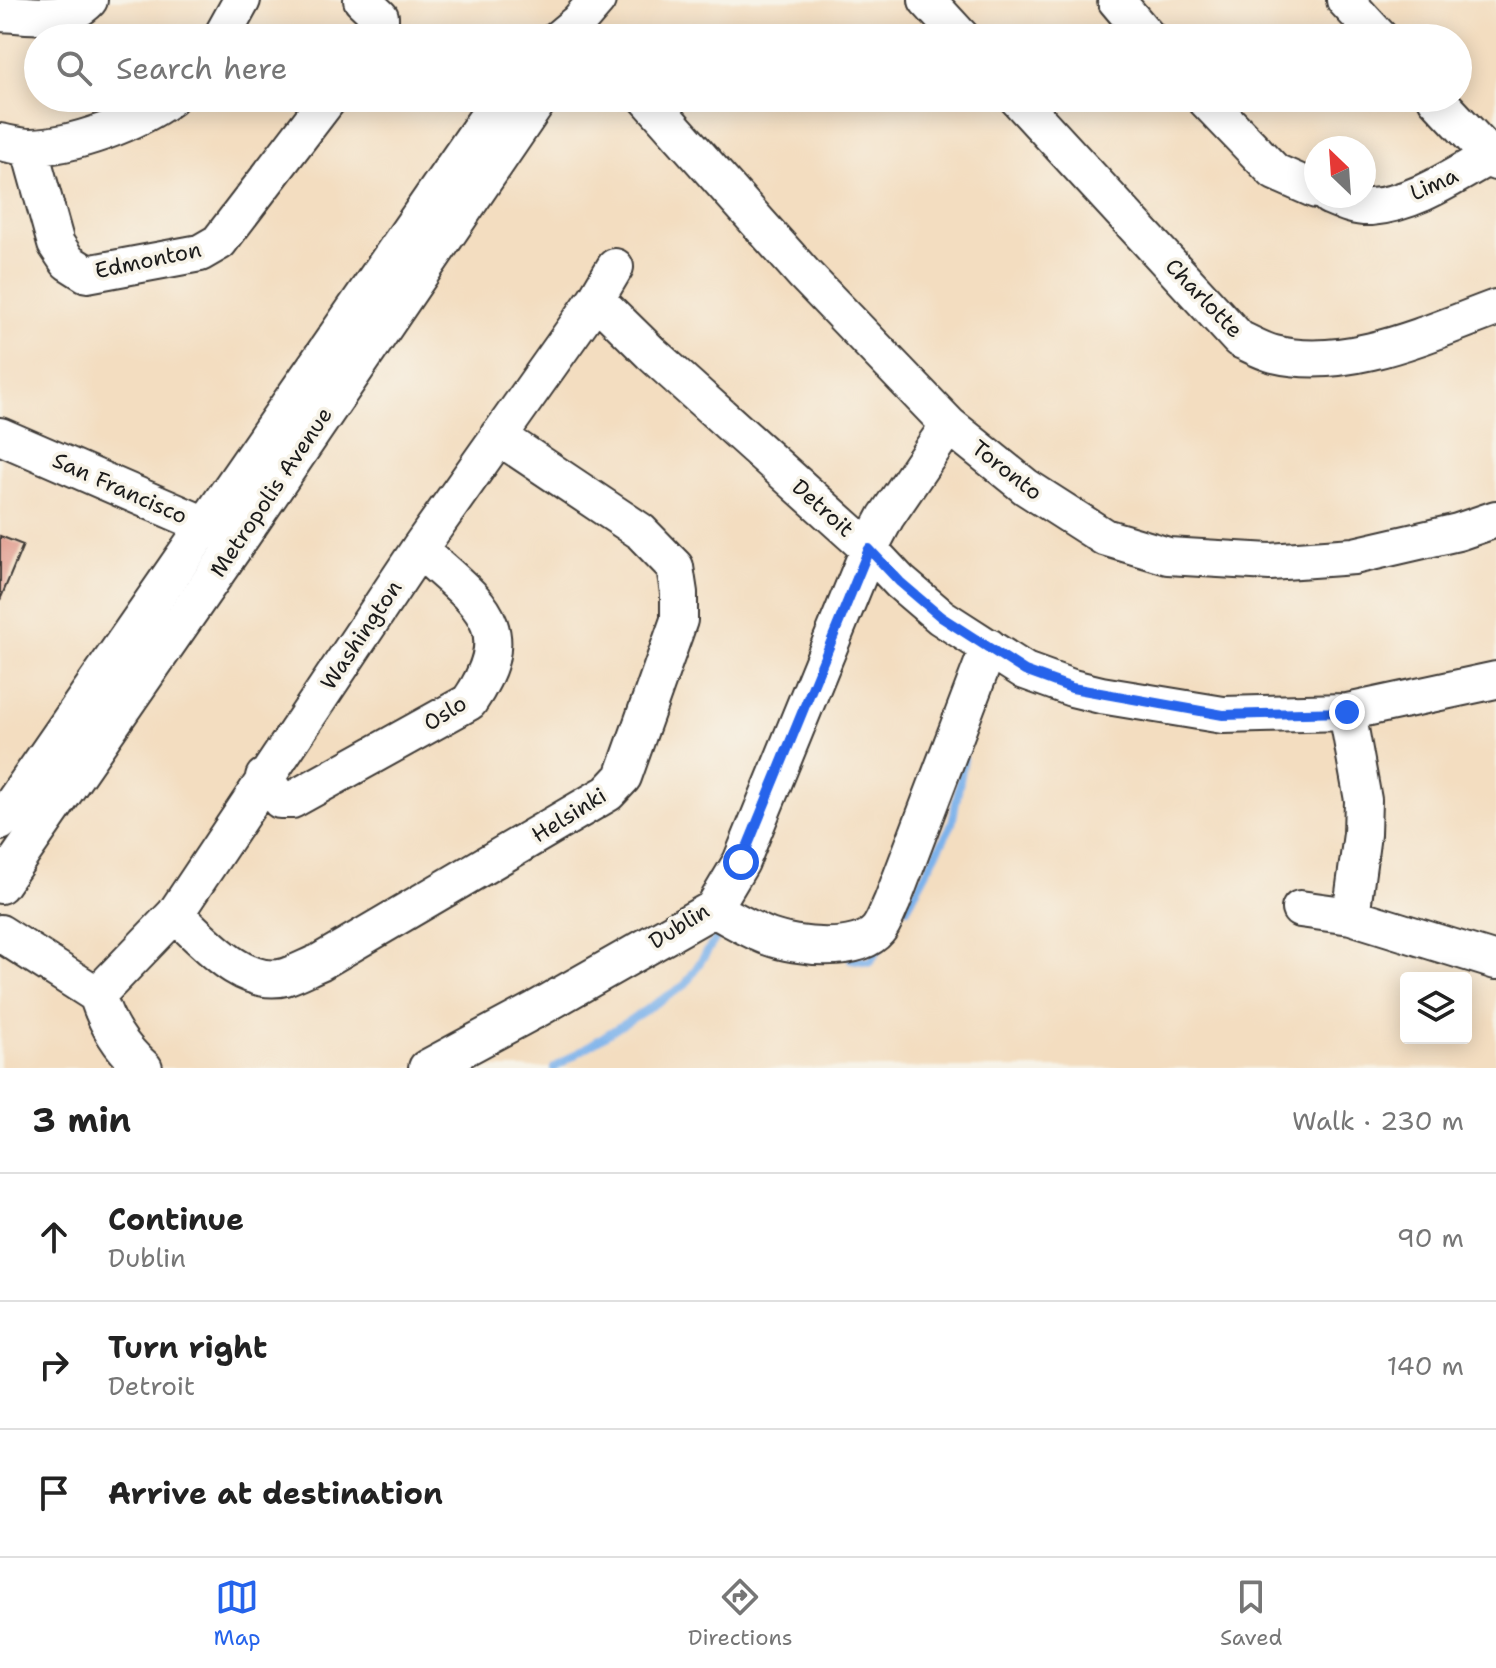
<!DOCTYPE html>
<html lang="en">
<head>
<meta charset="utf-8">
<style>
  body { margin:0; font-family:"Shantell Sans",sans-serif; background:#f6f6f6; color:#222 }
  .controls { position:absolute; right:24px; bottom:24px; display:grid; overflow:hidden; border-radius:8px; box-shadow:0 4px 20px #0003 }
  .controls button { width:72px; height:72px; display:grid; place-items:center; padding:0; border:0; border-bottom:2px solid #e0e0e0; background:#fff; color:#222; font:40px sans-serif }
  .compass { position:absolute; left:1304px; top:136px; width:72px; height:72px; border-radius:50%; background:#fff; box-shadow:0 4px 20px #0003; rotate:335deg }
  .stop { position:absolute; width:24px; height:24px; margin:-18px; border:6px solid #2563eb; border-radius:50%; background:#fff }
  .stop.end { background:#2563eb; border-color:#fff; box-shadow:0 2px 8px #0008 }
  .list { margin:0; padding:0; list-style:none }
  h2 { display:flex; justify-content:space-between; align-items:center; height:104px; margin:0; padding:0 32px; font-size:34px }
  h2 small { font-size:26px; font-weight:400; color:#767676 }
  .list li { display:grid; grid-template-columns:52px 1fr auto; gap:24px; align-items:center; box-sizing:border-box; height:128px; padding:0 32px; border-top:2px solid #e0e0e0 }
  .list b { display:block; font-size:30px; white-space:nowrap }
  .list p { margin:0; font-size:26px; white-space:nowrap; color:#767676 }
  .list em { font-size:26px; font-style:normal; color:#767676 }
  .icon { flex:none; width:44px; height:44px; fill:none; stroke:currentColor; stroke-width:2; stroke-linecap:round; stroke-linejoin:round }
  .map { position:relative; flex:none; width:1496px; height:1068px; overflow:hidden }
  .search { position:absolute; background:#fff; box-shadow:0 4px 20px #0003; left:24px; right:24px; top:24px; height:88px; display:flex; align-items:center; gap:20px; box-sizing:border-box; padding:0 28px; border-radius:44px; color:#767676; font-size:30px }
  .sheet { height:488px; background:#fff }
  nav { display:flex; justify-content:space-around; align-items:center; box-sizing:border-box; height:112px; border-top:2px solid #e0e0e0; background:#fff; font-size:22px; color:#767676 }
  nav a { display:grid; justify-items:center; gap:4px }
  nav .on { color:#2563eb }
  .map>svg:first-child { display:block }
  .lines { fill:none; stroke-linecap:round; stroke-linejoin:round }
  .stream { stroke:#7db2eb; stroke-width:8 }
  .building { fill:#de9283 }
  .minor-casing { stroke:#3c3935; stroke-width:40 }
  .minor { stroke:#fff; stroke-width:36 }
  .route { stroke:#2563eb; stroke-width:10 }
  .labels { text-anchor:middle; dominant-baseline:central; stroke-width:7; stroke-linejoin:round; paint-order:stroke }
  .street-label { font-size:22px; fill:#1c1c1c; stroke:#f7f3e8 }
</style>
</head>
<body>
<div class="map">
<svg width="1496" height="1068" viewBox="0 0 1496 1068">
  <rect width="100%" height="100%" fill="#f7f3e8"/>
  <filter id="ink" filterUnits="userSpaceOnUse"><feTurbulence type="fractalNoise" baseFrequency=".0125" numOctaves="2"/><feDisplacementMap in="SourceGraphic" scale="16" xChannelSelector="R" yChannelSelector="G"/><feConvolveMatrix kernelMatrix="1 2 1 2 8 2 1 2 1" color-interpolation-filters="sRGB"/></filter>
  <filter id="wash" filterUnits="userSpaceOnUse"><feTurbulence type="fractalNoise" baseFrequency=".006" numOctaves="4" result="noise"/><feDisplacementMap in="SourceGraphic" scale="32" xChannelSelector="R" yChannelSelector="G"/><feGaussianBlur stdDeviation="1.8" result="paint"/><feColorMatrix in="noise" values="0 0 0 0 0 0 0 0 0 0 0 0 0 0 0 0 0 1.4 0 .05"/><feComposite in="paint" operator="in"/></filter>
  <g filter="url(#wash)">
    <rect width="100%" height="100%" fill="#f3ddc0"/>
    <g class="lines">
      <!-- stream -->
      <path class="stream" d="M907 908 952 824 964 759
        M851 959 870 962 881 946
        M554 1068 685 985 722 929 725 930"/>
    </g>
    <g id="blocks">
      <!-- building -->
      <path class="building" d="M0 536 23 545 0 600Z"/>
    </g>
  </g>
  <g filter="url(#ink)">
    <use href="#blocks" fill-opacity="0" stroke="#3c3935" stroke-width="2"/>
    <g class="lines">
      <!-- minor casing -->
      <g class="minor-casing">
        <path id="minor" d="M362 0 380 17V29L374 38
          M927 0 962 38
          M1116 0 1148 38
          M1345 0 1380 38
          M0 13C30 14 67 24 89 0
          M221 38 242 0
          M559 38 578 22 597 0
          M647 98 804 274 949 425 1026 487 1104 537 1168 556 1270 562 1354 556 1458 532 1496 519
          M1017 98 1239 339C1250 344 1262 351 1274 354 1347 372 1428 333 1496 308
          M1204 98 1275 172 1316 190
          M1436 98 1496 162
          M0 142C10 144 21 147 31 147 74 146 136 123 170 98
          M29 147 56 244 68 262 87 274 200 253 219 242 329 98
          M1329 196C1343 202 1356 208 1371 207 1414 204 1454 176 1490 156
          M596 299 651 353 869 549 900 582 941 617 1025 671 1072 688 1101 695 1223 715 1347 712 1496 680
          M0 436 226 534
          M1347 712 1363 800 1362 834 1351 916
          M264 777 280 800H292L469 702C523 623 474 601 419 549
          M0 822 501 98
          M0 885 239 540 540 98
          M713 909C731 918 750 930 769 937 796 947 858 954 878 930 884 923 888 910 892 902L989 647
          M1300 909 1351 916 1496 961
          M175 914C203 939 242 988 285 977 297 973 308 967 320 962L608 793 623 777 679 620V593L675 567 640 531 498 436
          M0 933 97 995
          M97 995 175 914 419 549 596 299 615 267
          M97 995C107 1025 120 1047 144 1068
          M427 1068 537 1009 713 909 741 862 869 549 886 517 949 425"/>
      </g>
      <!-- minor -->
      <use href="#minor" class="minor"/>
    </g>
  </g>
  <g class="lines" filter="url(#ink)">
    <!-- route -->
    <path class="route" d="M741 862 869 549 900 582 941 617 1025 671 1072 688 1223 715 1347 712"/>
  </g>
  <g class="labels">
    <!-- street labels -->
    <g class="street-label">
      <text transform="translate(1434 184) rotate(-24)">Lima</text>
      <text transform="translate(148 260) rotate(-12)">Edmonton</text>
      <text transform="translate(1204 298) rotate(46)">Charlotte</text>
      <text transform="translate(1007 470) rotate(38)">Toronto</text>
      <text transform="translate(120 488) rotate(24)">San Francisco</text>
      <text transform="translate(271 492) rotate(-56)">Metropolis Avenue</text>
      <text transform="translate(823 508) rotate(42)">Detroit</text>
      <text transform="translate(361 635) rotate(-56)">Washington</text>
      <text transform="translate(445 713) rotate(-32)">Oslo</text>
      <text transform="translate(569 815) rotate(-32)">Helsinki</text>
      <text transform="translate(679 926) rotate(-32)">Dublin</text>
    </g>
  </g>
</svg>
<div class="controls">
<button><svg class="icon" aria-label="layers" viewBox="0 0 24 24"><path d="M12 4l9 5-9 5-9-5zM3 14l9 5 9-5"/></svg></button>
</div>
<svg class="compass" viewBox="-18 -18 36 36"><path d="M0-13l5 13h-10z" fill="#e53935"/><path d="M0 13l5-13h-10z" fill="#767676"/></svg>
<div class="stop" style="left:741px;top:862px"></div>
<div class="stop end" style="left:1347px;top:712px"></div>
<div class="search"><svg class="icon" aria-label="search" viewBox="0 0 24 24"><circle cx="10" cy="10" r="6"/><path d="M15 15l6 6"/></svg>Search here</div>
</div>
<section class="sheet">
<h2>3 min<small>Walk · 230 m</small></h2>
<ul class="list">
<li><svg class="icon" aria-label="ahead" viewBox="0 0 24 24"><path d="M12 20V5M6 11l6-6 6 6"/></svg><div><b>Continue</b><p>Dublin</p></div><em>90 m</em></li>
<li><svg class="icon" aria-label="right" viewBox="0 0 24 24"><path d="M7 20v-9h11M14 6l5 5-5 5"/></svg><div><b>Turn right</b><p>Detroit</p></div><em>140 m</em></li>
<li><svg class="icon" aria-label="arrive" viewBox="0 0 24 24"><path d="M6 21V4h12l-3 4 3 4H6"/></svg><div><b>Arrive at destination</b></div></li>
</ul>
</section>
<nav>
<a class="on"><svg class="icon" aria-label="map" viewBox="0 0 24 24"><path d="M3 6l6-2 6 2 6-2v14l-6 2-6-2-6 2zM9 4v14M15 6v14"/></svg>Map</a>
<a><svg class="icon" aria-label="directions" viewBox="0 0 24 24"><path d="M12 3l9 9-9 9-9-9zM9 14v-3h6M13 9l2 2-2 2"/></svg>Directions</a>
<a><svg class="icon" aria-label="saved" viewBox="0 0 24 24"><path d="M7 4h10v16l-5-4-5 4z"/></svg>Saved</a>
</nav>
</body>
</html>
